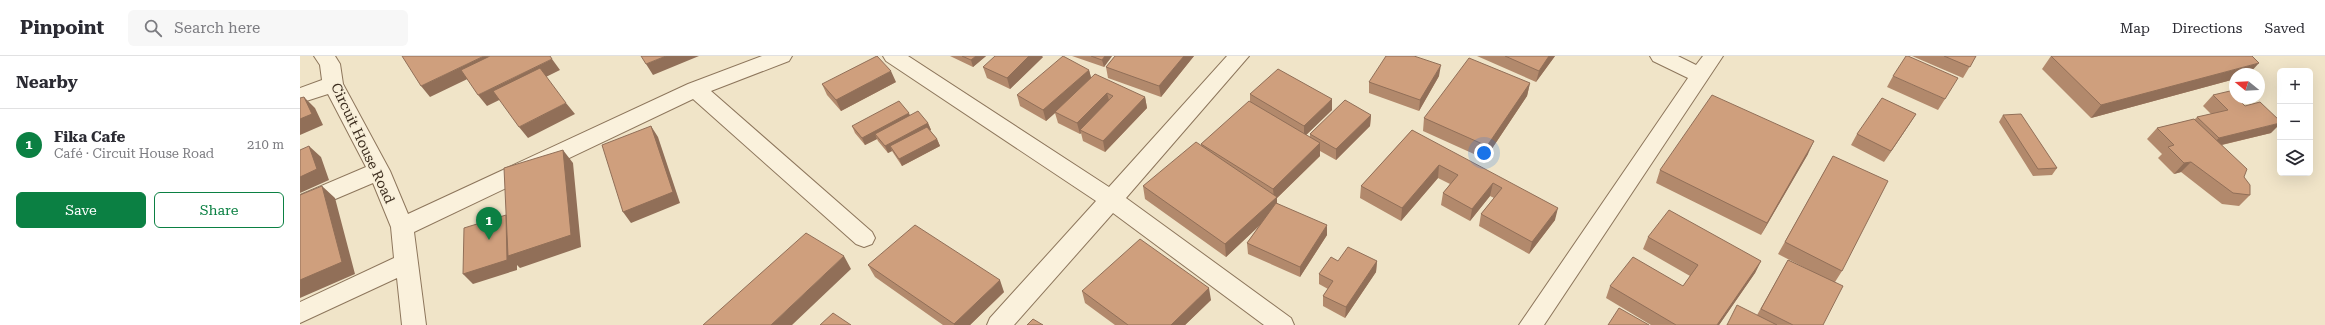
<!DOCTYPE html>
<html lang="en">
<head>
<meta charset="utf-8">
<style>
  body { margin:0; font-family:"Roboto Serif",serif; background:#f7f7f7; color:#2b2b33 }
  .controls { position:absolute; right:12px; top:12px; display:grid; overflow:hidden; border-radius:6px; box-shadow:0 4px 16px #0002 }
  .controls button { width:36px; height:36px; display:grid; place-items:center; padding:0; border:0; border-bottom:1px solid #e1e1e2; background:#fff; color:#2b2b33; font:20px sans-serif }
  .compass { position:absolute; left:1929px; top:12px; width:36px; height:36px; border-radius:50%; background:#fff; box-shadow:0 4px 16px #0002; rotate:288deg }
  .you { position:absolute; left:1184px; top:97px; width:14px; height:14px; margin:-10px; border:3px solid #fff; border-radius:50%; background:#1a73e8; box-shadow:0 0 0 6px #1a73e833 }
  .badge { display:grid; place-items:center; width:26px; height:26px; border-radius:50%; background:#0b8043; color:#fff; font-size:13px; font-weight:700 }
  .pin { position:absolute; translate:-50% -33px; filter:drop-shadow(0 1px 2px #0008) }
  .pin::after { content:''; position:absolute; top:21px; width:14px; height:12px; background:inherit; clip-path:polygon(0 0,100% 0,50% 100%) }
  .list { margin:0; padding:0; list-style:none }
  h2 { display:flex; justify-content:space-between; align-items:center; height:52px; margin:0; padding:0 16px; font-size:17px }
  h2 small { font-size:13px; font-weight:400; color:#7c7c81 }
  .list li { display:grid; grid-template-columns:26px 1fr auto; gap:12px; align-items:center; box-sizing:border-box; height:72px; padding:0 16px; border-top:1px solid #e1e1e2 }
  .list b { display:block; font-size:15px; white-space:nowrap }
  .list p { margin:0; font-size:13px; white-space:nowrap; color:#7c7c81 }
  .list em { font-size:13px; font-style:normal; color:#7c7c81 }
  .actions { display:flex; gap:8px; padding:12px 16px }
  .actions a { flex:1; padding:9px 0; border:1px solid #0b8043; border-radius:6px; text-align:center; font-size:14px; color:#0b8043 }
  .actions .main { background:#0b8043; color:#fff }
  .icon { flex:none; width:22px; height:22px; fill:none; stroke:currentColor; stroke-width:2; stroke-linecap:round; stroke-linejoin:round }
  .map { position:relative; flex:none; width:2025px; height:269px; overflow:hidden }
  header { display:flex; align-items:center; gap:24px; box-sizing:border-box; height:56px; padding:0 20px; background:#fff; border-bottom:1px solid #e1e1e2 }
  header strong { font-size:19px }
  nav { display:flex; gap:22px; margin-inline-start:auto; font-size:14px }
  .search { width:280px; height:36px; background:#f7f7f7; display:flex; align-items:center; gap:10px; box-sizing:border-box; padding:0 14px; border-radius:6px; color:#7c7c81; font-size:15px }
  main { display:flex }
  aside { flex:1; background:#fff }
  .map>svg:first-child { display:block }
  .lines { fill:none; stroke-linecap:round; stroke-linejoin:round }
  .minor-casing { stroke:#8d765c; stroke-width:2 }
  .minor { fill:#faf1dc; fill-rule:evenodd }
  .wall { fill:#b2896c }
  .shaded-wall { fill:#916f58 }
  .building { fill:#cf9f7d; stroke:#916f58 }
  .labels { text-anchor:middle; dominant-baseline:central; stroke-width:3; stroke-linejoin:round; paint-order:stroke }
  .street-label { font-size:14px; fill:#3d2e20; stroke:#f7eed8 }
</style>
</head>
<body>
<header>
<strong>Pinpoint</strong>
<div class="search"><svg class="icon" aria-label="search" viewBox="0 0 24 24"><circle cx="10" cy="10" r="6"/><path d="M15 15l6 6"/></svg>Search here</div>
<nav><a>Map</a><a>Directions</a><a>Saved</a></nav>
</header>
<main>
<aside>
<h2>Nearby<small></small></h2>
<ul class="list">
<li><span class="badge">1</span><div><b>Fika Cafe</b><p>Café · Circuit House Road</p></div><em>210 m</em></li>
</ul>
<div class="actions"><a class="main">Save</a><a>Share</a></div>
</aside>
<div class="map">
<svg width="2025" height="269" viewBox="0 0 2025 269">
  <rect width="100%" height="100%" fill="#f0e4c8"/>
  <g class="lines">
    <!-- minor casing -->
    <g class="minor-casing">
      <path id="minor" d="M14 0H35L40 8 43 28 90 115 108 158 388 28 462 0H492L489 5 411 35 572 176 575 182 572 188 564 191 556 188 393 43 114 176 126 269H102L97 222 0 267V246L94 202 91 171 73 127 0 158V139L66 111 28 38 0 47V32L22 24 20 9Z
        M583 0H608L809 131 927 0H949L826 142 991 262 994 269H964L813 157 714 269H687L690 262 796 145 586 5Z
        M1350 0H1378L1396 9 1403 0H1423L1244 269H1219L1388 22 1353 5Z"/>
    </g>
    <!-- minor -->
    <use href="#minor" class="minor"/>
  </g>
  <!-- wall -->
  <path class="wall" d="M650 0H686L673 11Z
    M772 0H812L804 11Z
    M815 0H894L861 41 808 22 806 11Z
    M1177 0H1255L1236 26Z
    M1612 0H1676L1663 22Z
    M1751 0 1935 18V23L1791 62 1742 13Z
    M743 1 710 33 687 22 683 11Z
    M789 14 791 22 845 41 847 52 805 96 783 85 781 77 780 78 758 67 755 57 746 65 720 50 717 39Z
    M1139 20 1119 55 1069 37V26Z
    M1593 20 1645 43 1638 54 1587 31Z
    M596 26 541 55 527 39 522 28Z
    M1230 27 1227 40 1185 103 1123 75 1124 62Z
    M950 38 1032 54 1006 79 1010 81V78L1071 59 1070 70 1036 104 1020 95V100L977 142V147L1027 179 1000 221 948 198 947 187 960 169 926 201 845 143 843 130 901 90V88L950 46Z
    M1913 39 1971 77 1922 89 1944 121 1950 139 1939 150 1922 148 1881 116 1874 118 1858 102 1862 98 1847 83 1857 72 1895 63 1897 61 1911 58 1903 50Z
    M1616 58 1584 106 1551 89 1557 78Z
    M610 59 628 67 631 74H630L637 83 640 90 602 110 592 95 588 97 578 85 577 83 565 89 555 77 552 70Z
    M1703 59 1757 112 1752 119 1733 120 1699 66Z
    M1112 74 1255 164 1229 198 1179 170 1181 158 1194 142 1190 140 1170 165 1141 149 1143 137 1150 128 1138 122 1101 165 1060 142 1061 130Z
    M1508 98 1461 179 1356 127 1360 114Z
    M1533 100 1542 215 1535 226 1523 269H1426L1457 259 1488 204 1511 215 1478 198Z
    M1348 181 1461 205 1455 217 1419 269H1351L1306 242 1310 230H1383L1390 220 1343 193Z
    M1038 205H1077L1076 216 1045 262 1023 250V240L1028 233 1019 228V218Z
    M568 209 704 236 670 269H643L575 221Z
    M782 235 911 244 885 269H815L785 247Z"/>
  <!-- shaded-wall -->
  <path class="shaded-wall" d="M184 0H204L207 4 130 41 121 30Z
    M366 0H399L353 19 346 8Z
    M676 0H686L673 11 671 4Z
    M729 0H742L743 1 710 33 707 22Z
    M805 0H812L804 11 802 4Z
    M884 0H894L861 41 859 30Z
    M1249 0H1255L1236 26 1239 15Z
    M252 3 260 14 187 50 178 39Z
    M1959 7 1949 18H1935V23L1791 62 1801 49Z
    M1141 9 1139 20 1119 55 1120 44Z
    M789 14 792 25 755 56V57L746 65 743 54Z
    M591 15 596 26 541 55 536 44Z
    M1230 27 1227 40 1185 103 1187 90Z
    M807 37 810 48 780 74 781 77 780 78 777 67Z
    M4 41 15 52 23 69 0 79V63Z
    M845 41 847 52 805 96 803 85Z
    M1032 43V54L1004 81V70Z
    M266 47 275 58 228 82 219 71Z
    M609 57 612 64 575 78 577 83 565 89 562 82Z
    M1616 58 1609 69 1584 106 1591 95Z
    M1071 59 1070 70 1036 104V93Z
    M628 67 631 74 593 94 590 90 592 95 588 97 585 90Z
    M1980 67V68L1971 77 1908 92 1919 82Z
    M351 70 358 81 380 147 331 167 323 156Z
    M637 83 640 90 602 110 599 103Z
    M1514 85 1508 98 1461 179 1467 167Z
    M1020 87V100L977 142V153L926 201 925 188 974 143 973 133Z
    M9 90 21 101 29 124 0 137V121Z
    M263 94 273 107 281 191 220 212 217 209V214L173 228 163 218 206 159Z
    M1891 106 1881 116 1874 118 1884 107Z
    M1139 109 1138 122 1101 165 1102 152Z
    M1193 127 1190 140 1170 165 1172 153Z
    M22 130 35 142 55 218 0 242V224Z
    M1258 152 1255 164 1229 198 1232 186Z
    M1027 169V179L1000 221V211Z
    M544 200 551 213 492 269H471Z
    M1077 205 1076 216 1045 262 1046 251Z
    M1461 205 1455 217 1419 269H1417Z
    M700 224 704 236 670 269H654V268Z
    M909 232 911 244 885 269H871Z"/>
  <!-- building -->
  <path class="building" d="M102 0H184L121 30Z
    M190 0H250L252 3 178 39 161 14Z
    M341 0H366L346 8Z
    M577 0 591 15 536 44 522 28Z
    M662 0H676L671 4Z
    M695 0H729L707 22 683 11Z
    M763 0 789 14 743 54 717 39Z
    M791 0H805L802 4Z
    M815 0H884L859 30 806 11Z
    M1086 0H1114L1141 9 1120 44 1069 26Z
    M1205 0H1249L1239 15Z
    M1606 0H1608L1658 22 1645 43 1593 20Z
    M1644 0H1676L1670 11Z
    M1751 0H1952L1959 7 1801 49Z
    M1169 2 1230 27 1187 90 1124 62Z
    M240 12 266 47 219 71 193 35Z
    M978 13 1032 43 1004 70 950 38Z
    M795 18 845 41 803 85 780 74 813 40 807 37 777 67 755 56Z
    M1930 35 1935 40V42H1937L1945 50 1960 46 1980 65V67L1919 82 1897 61 1928 54 1913 39Z
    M1412 39 1514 85 1467 167 1360 114Z
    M4 41 12 58 0 63V42Z
    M1582 42 1616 58 1591 95 1557 78Z
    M1045 44 1071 59 1036 93 1010 78Z
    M599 45 609 57 562 82 552 70Z
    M949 45 1020 87 973 133 901 88Z
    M618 55 628 67 585 90 575 78Z
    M1721 58 1757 112 1738 113 1703 59Z
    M1894 63 1947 113 1944 121 1950 129V139L1933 137 1891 106 1884 107 1868 91 1874 89 1857 72Z
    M351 70 373 136 323 156 302 89Z
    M627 71 637 83 599 103 590 90Z
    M1112 74 1258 152 1232 186 1181 158 1202 132 1193 127 1172 153 1143 137 1158 119 1139 109 1102 152 1061 130Z
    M896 86 977 141 925 188 843 130Z
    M9 90 17 113 0 121V94Z
    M263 94 271 179 208 200 204 112Z
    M1533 100 1588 125 1542 215 1485 186Z
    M22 130 42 206 0 224V139Z
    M976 147 1027 169 1000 211 947 187Z
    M1369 154 1461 205 1417 269H1376L1310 230 1333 201 1383 230 1398 209 1348 181Z
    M206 159 207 204 163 218 164 172Z
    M615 169 700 224 654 268 568 209Z
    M506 177 544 200 471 269H403Z
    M840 183 909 232 871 269H828L782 235Z
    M1048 191 1077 205 1046 251 1023 240 1033 225 1019 218 1031 201 1038 205Z
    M1488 204 1543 230 1523 269H1493L1461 253Z
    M1437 249 1477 269H1427Z
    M1319 252 1349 269H1308Z
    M533 257 551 269H520Z
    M733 263 743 269H727Z"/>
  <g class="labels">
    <!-- street labels -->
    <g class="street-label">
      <text transform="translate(63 87) rotate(65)">Circuit House Road</text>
    </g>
  </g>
</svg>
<div class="controls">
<button>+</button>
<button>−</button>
<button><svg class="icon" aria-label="layers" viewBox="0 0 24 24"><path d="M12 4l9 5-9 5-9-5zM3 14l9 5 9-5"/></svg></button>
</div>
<svg class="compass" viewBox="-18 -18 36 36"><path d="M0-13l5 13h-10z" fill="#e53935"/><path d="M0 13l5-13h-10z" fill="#7c7c81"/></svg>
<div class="you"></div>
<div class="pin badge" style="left:189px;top:184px">1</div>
</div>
</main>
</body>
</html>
